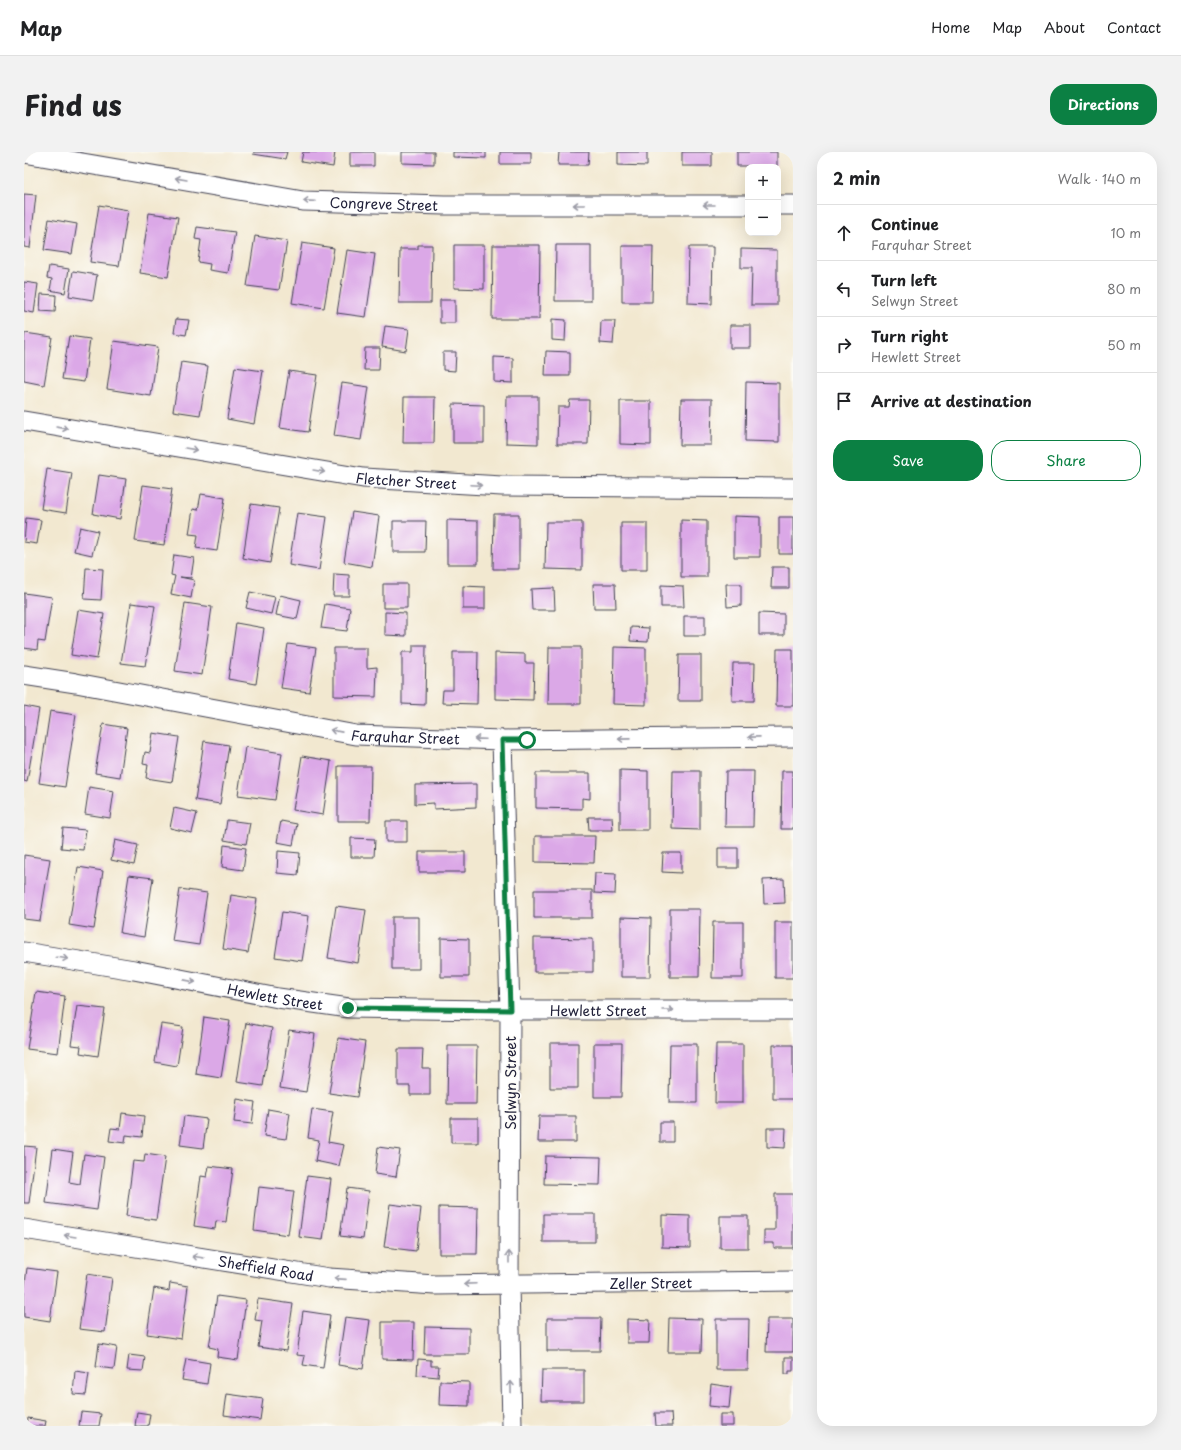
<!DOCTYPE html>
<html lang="en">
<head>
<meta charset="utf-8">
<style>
  body { margin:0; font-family:"Playpen Sans",sans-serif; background:#f2f2f2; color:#202124 }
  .controls { position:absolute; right:12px; top:12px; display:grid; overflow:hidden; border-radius:8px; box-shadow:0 4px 16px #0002 }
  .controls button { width:36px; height:36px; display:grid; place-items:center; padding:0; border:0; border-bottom:1px solid #e0e0e0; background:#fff; color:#202124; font:20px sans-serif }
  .stop { position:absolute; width:12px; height:12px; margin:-9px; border:3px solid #0b8043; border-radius:50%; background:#fff }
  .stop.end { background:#0b8043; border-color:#fff; box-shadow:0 1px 4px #0008 }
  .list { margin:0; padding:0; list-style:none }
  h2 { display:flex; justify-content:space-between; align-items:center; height:52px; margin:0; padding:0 16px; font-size:17px }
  h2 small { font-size:13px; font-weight:400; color:#757577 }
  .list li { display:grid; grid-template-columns:26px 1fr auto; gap:12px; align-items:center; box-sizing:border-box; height:56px; padding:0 16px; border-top:1px solid #e0e0e0 }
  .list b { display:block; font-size:15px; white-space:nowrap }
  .list p { margin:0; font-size:13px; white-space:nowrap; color:#757577 }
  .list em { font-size:13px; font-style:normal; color:#757577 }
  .actions { display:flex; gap:8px; padding:12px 16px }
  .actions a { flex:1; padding:9px 0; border:1px solid #0b8043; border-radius:16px; text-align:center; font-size:14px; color:#0b8043 }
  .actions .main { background:#0b8043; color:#fff }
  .icon { flex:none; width:22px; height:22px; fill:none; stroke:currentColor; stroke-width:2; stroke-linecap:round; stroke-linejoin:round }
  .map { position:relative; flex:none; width:769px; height:1274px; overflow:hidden; border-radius:16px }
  header { display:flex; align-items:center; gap:24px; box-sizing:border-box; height:56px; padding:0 20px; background:#fff; border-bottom:1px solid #e0e0e0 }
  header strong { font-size:19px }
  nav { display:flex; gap:22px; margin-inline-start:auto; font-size:14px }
  .intro { display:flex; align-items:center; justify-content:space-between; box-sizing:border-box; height:96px; padding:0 24px }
  h1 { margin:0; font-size:28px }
  .button { padding:10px 18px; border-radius:16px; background:#0b8043; color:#fff; font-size:14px; font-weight:700 }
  main { display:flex; gap:24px; padding:0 24px }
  aside { flex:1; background:#fff; border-radius:16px; box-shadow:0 4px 16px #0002 }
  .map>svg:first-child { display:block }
  .building { fill:#dba8e7 }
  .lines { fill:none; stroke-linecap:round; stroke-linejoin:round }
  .minor-casing { stroke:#414051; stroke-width:21 }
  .minor { stroke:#fff; stroke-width:19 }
  .oneway { stroke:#9c9ca7 }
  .route { stroke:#0b8043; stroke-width:5 }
  .labels { text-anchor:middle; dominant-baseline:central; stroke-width:3; stroke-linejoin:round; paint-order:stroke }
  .street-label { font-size:14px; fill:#22223b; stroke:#fdfcf7 }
</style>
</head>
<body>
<header>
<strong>Map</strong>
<nav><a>Home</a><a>Map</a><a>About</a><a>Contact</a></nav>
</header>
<div class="intro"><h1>Find us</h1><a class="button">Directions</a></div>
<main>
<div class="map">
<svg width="769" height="1274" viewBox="0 0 769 1274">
  <rect width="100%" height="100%" fill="#fdfcf7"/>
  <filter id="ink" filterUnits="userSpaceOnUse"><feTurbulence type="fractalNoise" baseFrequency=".025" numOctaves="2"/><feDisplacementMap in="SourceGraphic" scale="8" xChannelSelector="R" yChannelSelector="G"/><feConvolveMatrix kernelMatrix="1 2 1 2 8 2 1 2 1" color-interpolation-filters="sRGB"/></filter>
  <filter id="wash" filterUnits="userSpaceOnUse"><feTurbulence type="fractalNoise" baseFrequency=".012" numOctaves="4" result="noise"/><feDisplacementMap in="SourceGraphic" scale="16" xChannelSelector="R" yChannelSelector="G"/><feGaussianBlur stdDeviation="0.9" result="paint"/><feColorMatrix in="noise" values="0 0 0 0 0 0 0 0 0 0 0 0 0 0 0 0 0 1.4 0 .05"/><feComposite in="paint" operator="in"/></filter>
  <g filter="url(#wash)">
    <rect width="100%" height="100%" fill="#f2e8d0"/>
    <g id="blocks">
      <!-- building -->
      <path class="building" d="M230 0H263L261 7 229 2Z
        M279 0H311L309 15 277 10Z
        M326 0H350V14H326Z
        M378 0H410V12L378 11Z
        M429 0H462V6L429 5Z
        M476 0H507V12H476Z
        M535 0H565L564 13H534Z
        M594 0H623V14L594 13Z
        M658 0H688V14H658Z
        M713 0H753V14H713Z
        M0 42 12 43 6 96 0 95Z
        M75 53 104 58 95 114 66 110Z
        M125 61 154 65 144 125 116 121Z
        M25 67 53 72 48 102 20 98Z
        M173 75 211 80 204 121 185 118 186 112 174 110 177 88 171 87Z
        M231 84 263 89 255 138 223 134Z
        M278 91 310 96 300 156 268 151Z
        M394 93H408L407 151H375L376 97H394Z
        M430 93H460V137L430 136Z
        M469 93H516L515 167H468Z
        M532 93H567V149H531Z
        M598 94H629L628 150H598Z
        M665 95H689L688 152 664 151Z
        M717 97 753 98V153H727L728 116H717Z
        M323 98 351 102 342 165 313 161Z
        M25 114 45 117 41 141 26 138 28 127 23 126Z
        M49 119 73 123 69 148 45 144Z
        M0 130 14 132 10 161 0 159Z
        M17 142 32 143 31 160 16 159Z
        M416 148H431V171H416Z
        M152 167 165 168 162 183 150 181Z
        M528 167 542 168 541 189 528 188Z
        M577 169H591L589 192 576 191Z
        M706 173H727V196H706Z
        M361 174 385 177 382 199 358 195Z
        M1 181 28 185 20 233 0 229V189Z
        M45 184 66 187 60 230 38 227Z
        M90 189 134 195 127 244 83 237Z
        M341 196H356L355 218H340Z
        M522 199 546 200V224H521Z
        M419 200H432L431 219 419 218Z
        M470 205 489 206V231L470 230Z
        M157 210 184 214 176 263 149 259Z
        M211 215 239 219 230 272 203 267Z
        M265 219 293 223 284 280 256 276Z
        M722 230 755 231V290L721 289Z
        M318 231 345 235 337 288 310 284Z
        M483 244H514V292L482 291Z
        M380 245H411L410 291H379Z
        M657 247H688L687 293H656Z
        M546 248H565L564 292H533L534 255H545Z
        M596 249H627V293L596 292Z
        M429 252 460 253V291H429Z
        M23 317 48 321 42 361 17 357Z
        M75 323 102 327 96 367 69 362Z
        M119 333 148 337 140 393 111 389Z
        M177 342 201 346 193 399 172 396 174 383 165 382 169 357 174 358Z
        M227 352 255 356 246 411 219 406Z
        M328 360 355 364 348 415 320 410Z
        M273 361 303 365 295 418 265 413Z
        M470 362H495V417H469Z
        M710 364 736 365V405H710Z
        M755 365H769V402H755Z
        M2 366 17 368 13 392 0 390Z
        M423 368 454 369V412H423Z
        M657 368 683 369V425H657Z
        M369 369H402L401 400H369Z
        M522 370H558V418L521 417Z
        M597 371H623V418H597Z
        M56 375 74 379 68 403 50 399Z
        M150 403 170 406 167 426 156 425 170 428 167 446 147 442 151 424 147 423Z
        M748 415H765V436H747Z
        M62 416 79 417 77 448 60 447Z
        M310 422 325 423V444H309Z
        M359 432H383V456H359Z
        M569 432H591L592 456H570Z
        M702 432H717V454L703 455Z
        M637 433 659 434 660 455H637Z
        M439 434 461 435V457H439Z
        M530 436 531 458H508L507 437Z
        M226 440 251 445 247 462 222 456Z
        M0 441 28 445 21 490 14 489 13 498 0 496Z
        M256 443 277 448 273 467 252 463Z
        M107 451 131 454 121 514 97 511Z
        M161 451 188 455 178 523 151 519Z
        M301 452 326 456 323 479 297 476Z
        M54 458 80 462 73 507 47 503Z
        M361 460 382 461V484L361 483Z
        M735 461 760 462V483H735Z
        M660 464H681V484H660Z
        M212 471 240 476 232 532 204 527Z
        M607 475 625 476 624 490 606 489Z
        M264 492 292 496 285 540 257 536Z
        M389 493H402L401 553 378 552V500H389Z
        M525 495H557V552H524Z
        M590 495 622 496V553L589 552Z
        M310 496H343V516L353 515 352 545 310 544Z
        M753 497H769V554H752Z
        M429 500H454L453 552 418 551 419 538H429Z
        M471 501 501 502V511H510L509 548 471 547Z
        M655 503H677V549H654Z
        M709 511H731L730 549H708Z
        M0 554 15 557 3 630 0 629Z
        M26 559 52 563 41 635 15 631Z
        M79 572 103 576 96 625 71 621Z
        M129 581 155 585 148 630 122 626 124 613 119 612 121 600 126 601Z
        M180 589 205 593 196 652 171 648Z
        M221 595 258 601 251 648 214 643Z
        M278 604 307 609 299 663 269 658Z
        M314 614H347L346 669H314Z
        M596 618 624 619V678H596Z
        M649 619H676V678L648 677Z
        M702 619H730L729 675H701Z
        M758 619H769V677H757Z
        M512 621H566V647L558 646V657L512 656Z
        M452 632V655L410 657V651L391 652V633Z
        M65 635 90 639 86 666 61 662Z
        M150 656 173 661 168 681 146 676Z
        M564 665H588L589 678H565Z
        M203 668 226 671 222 692 200 688Z
        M257 669 273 672 269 693 253 690Z
        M362 669H383V690H362Z
        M39 676 62 678 59 698 37 696Z
        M511 684H571L570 711 511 710Z
        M327 686 351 687 350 705H327Z
        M91 688 114 693 110 713 87 708Z
        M200 693 222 696 219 718 198 715Z
        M694 696H714V716H694Z
        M254 699 276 701 274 723 253 721Z
        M395 700H441V720H395Z
        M639 701H657V721L638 720Z
        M0 703 26 707 16 769 0 767Z
        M54 715 79 719 70 777 45 773Z
        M571 721 592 722 591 742 570 741Z
        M105 723 129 726 120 785 96 781Z
        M760 727 761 751 740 752 739 728Z
        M156 737 183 741 175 793 148 789Z
        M510 738H568V766H510Z
        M207 743 233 747 224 801 199 797Z
        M312 754 342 758 334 811 304 806Z
        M646 757H676L675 825H646Z
        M258 760 285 764 278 809 251 805Z
        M368 765H395V817H368Z
        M597 765 627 766 626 825H597Z
        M689 770H719V826H688Z
        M751 770H769V826H751Z
        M417 786 445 787V825H417Z
        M510 786 569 787V820H510Z
        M12 840 41 844 34 901 3 897Z
        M53 854 81 857 74 904 56 901 57 894 47 893Z
        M180 865 206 869 197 926 172 922Z
        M222 871 248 876 239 934 213 930Z
        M137 872 159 875 153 914 131 910Z
        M265 878 291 882 282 940 256 936Z
        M314 886 341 890 333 945 305 941Z
        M526 891H554V936H526Z
        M570 891H598L597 945H570Z
        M646 892H673V951H645Z
        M692 892H719V951H691Z
        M749 893H769V947H749Z
        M424 894H453L452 952H423Z
        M374 897H399L398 916H406V943H386V934H374Z
        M213 947 231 950 228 972 210 970Z
        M244 957 266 961 262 987 240 984Z
        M288 957 309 960 304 990 320 993 315 1014 291 1009 295 988 284 986Z
        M98 961 120 964 118 985 102 983 101 991 85 989 87 976 96 977Z
        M160 964 183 967 179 996 156 993Z
        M515 964H552V990H514Z
        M427 966H454V991H427Z
        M636 970H649V990H636Z
        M743 976H762L761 996 743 995Z
        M0 994 12 995 5 1051H0Z
        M354 995 376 998 372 1025 351 1022Z
        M29 997 49 1000 45 1030 56 1032 60 1002 80 1005 73 1058 22 1051Z
        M121 1002 141 1005 132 1068 102 1064 109 1009 120 1010Z
        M521 1004 577 1005 576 1033 520 1032Z
        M185 1014 209 1017 202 1070 192 1069 191 1077 170 1074 177 1024 183 1025Z
        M283 1024 307 1027 299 1088 275 1085Z
        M235 1035 270 1039 264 1083 230 1078Z
        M323 1036 345 1039 339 1087 316 1084Z
        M751 1042H769V1096H750V1091H740V1078H751Z
        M366 1052 397 1056 392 1099 360 1095Z
        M415 1055 454 1056 453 1102H415Z
        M519 1062H571V1090H519Z
        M638 1063 666 1064V1096L638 1095Z
        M696 1064H724V1096H696Z
        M3 1116 33 1120 26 1169 0 1165V1140Z
        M63 1122 88 1126 81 1180 55 1177Z
        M146 1131 164 1134 157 1187 123 1182 130 1136 145 1139Z
        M193 1144 222 1148 214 1208 193 1205 194 1197 185 1195Z
        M234 1147 269 1152 262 1199 234 1195 238 1169 231 1168Z
        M279 1159 306 1163 299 1216 279 1213 281 1204 273 1203Z
        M321 1165 346 1168 339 1217 314 1213Z
        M523 1166H577L576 1199H523Z
        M645 1166 678 1167 677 1200H644Z
        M603 1167 626 1168 625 1191H603Z
        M692 1167H725L724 1218H692Z
        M743 1167H769V1200H742Z
        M358 1170H390L389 1208 358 1207Z
        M401 1175 445 1176V1202H400Z
        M75 1192 93 1195 90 1217 72 1215Z
        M105 1203 121 1205 119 1219 103 1218Z
        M761 1205H769V1219H765V1222H761Z
        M162 1207 186 1211 183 1232 158 1228Z
        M394 1207 407 1208V1214H415L414 1225 393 1223Z
        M518 1218H560V1249H517Z
        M51 1219 65 1221 62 1243 49 1242Z
        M416 1229 445 1230V1254L415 1253Z
        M687 1232 707 1235 705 1256 685 1254Z
        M203 1242 239 1247 236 1268 200 1263Z
        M57 1260 77 1262 75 1274H55Z
        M113 1260 126 1262 124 1274H111Z
        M631 1261H647L648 1274H632Z
        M696 1262H709V1274H696Z
        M4 1266 22 1269 21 1274H3Z"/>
    </g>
  </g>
  <g filter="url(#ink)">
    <use href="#blocks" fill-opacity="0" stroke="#414051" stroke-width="1"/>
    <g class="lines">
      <!-- minor casing -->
      <g class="minor-casing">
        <g id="minor">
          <path id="s1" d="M0 1 279 49 420 53H724"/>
          <path d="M754 53H769"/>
          <path id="s2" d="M0 269 339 326 478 334 769 336"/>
          <path id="s3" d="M0 523 52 531 332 583 478 588 769 585"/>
          <path d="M478 588 486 858 485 1131 488 1274"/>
          <path id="s4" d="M0 800 110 818 254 846 325 856 465 858H769"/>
          <path id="s5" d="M0 1077 305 1126 411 1133 769 1129"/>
        </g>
      </g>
      <!-- minor -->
      <use href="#minor" class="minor"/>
    </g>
    <!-- one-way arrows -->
    <defs><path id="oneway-shaft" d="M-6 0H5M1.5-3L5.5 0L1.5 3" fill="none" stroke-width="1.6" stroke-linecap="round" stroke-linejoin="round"/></defs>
    <g class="oneway">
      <use href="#oneway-shaft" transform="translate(157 27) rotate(-170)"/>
      <use href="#oneway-shaft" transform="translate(285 49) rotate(-178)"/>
      <use href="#oneway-shaft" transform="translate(555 53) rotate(-180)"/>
      <use href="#oneway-shaft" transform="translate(685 53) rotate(-180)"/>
      <use href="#oneway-shaft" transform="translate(38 276) rotate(10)"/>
      <use href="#oneway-shaft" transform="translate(167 297) rotate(10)"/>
      <use href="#oneway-shaft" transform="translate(295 319) rotate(10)"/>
      <use href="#oneway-shaft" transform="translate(452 333) rotate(3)"/>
      <use href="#oneway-shaft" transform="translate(312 579) rotate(-169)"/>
      <use href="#oneway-shaft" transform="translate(730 585) rotate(179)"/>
      <use href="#oneway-shaft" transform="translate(456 587) rotate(-178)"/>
      <use href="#oneway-shaft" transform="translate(600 587) rotate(179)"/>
      <use href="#oneway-shaft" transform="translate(38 806) rotate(9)"/>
      <use href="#oneway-shaft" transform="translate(166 829) rotate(11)"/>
      <use href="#oneway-shaft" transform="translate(644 858)"/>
      <use href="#oneway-shaft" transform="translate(46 1084) rotate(-171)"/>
      <use href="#oneway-shaft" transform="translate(174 1105) rotate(-171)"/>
      <use href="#oneway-shaft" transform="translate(485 1105) rotate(-90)"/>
      <use href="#oneway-shaft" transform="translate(316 1127) rotate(-176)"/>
      <use href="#oneway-shaft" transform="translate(446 1132) rotate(178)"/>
      <use href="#oneway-shaft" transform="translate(487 1235) rotate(-91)"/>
    </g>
  </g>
  <g class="lines" filter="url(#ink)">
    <!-- route -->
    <path class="route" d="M324 856 486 858 478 588H503"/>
  </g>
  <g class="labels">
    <!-- street labels -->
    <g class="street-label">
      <text stroke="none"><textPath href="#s1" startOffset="364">Congreve Street</textPath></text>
      <text stroke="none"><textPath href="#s2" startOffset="387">Fletcher Street</textPath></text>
      <text stroke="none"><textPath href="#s3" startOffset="387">Farquhar Street</textPath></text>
      <text stroke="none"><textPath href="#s4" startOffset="255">Hewlett Street</textPath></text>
      <text stroke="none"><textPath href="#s4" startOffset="579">Hewlett Street</textPath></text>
      <text transform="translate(486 931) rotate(-90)">Selwyn Street</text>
      <text stroke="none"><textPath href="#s5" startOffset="245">Sheffield Road</textPath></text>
      <text stroke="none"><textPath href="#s5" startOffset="631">Zeller Street</textPath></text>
    </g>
  </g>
</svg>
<div class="controls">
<button>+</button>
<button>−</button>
</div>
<div class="stop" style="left:503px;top:588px"></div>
<div class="stop end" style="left:324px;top:856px"></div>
</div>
<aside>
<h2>2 min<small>Walk · 140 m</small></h2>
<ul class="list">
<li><svg class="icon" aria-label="ahead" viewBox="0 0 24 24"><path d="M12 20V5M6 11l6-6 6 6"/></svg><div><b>Continue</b><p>Farquhar Street</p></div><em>10 m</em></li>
<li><svg class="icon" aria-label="left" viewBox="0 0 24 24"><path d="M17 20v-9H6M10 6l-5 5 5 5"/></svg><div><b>Turn left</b><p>Selwyn Street</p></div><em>80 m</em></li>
<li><svg class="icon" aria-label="right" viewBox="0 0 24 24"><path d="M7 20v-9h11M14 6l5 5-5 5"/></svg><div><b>Turn right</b><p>Hewlett Street</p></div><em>50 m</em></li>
<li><svg class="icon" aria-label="arrive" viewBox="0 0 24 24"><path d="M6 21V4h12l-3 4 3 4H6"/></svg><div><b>Arrive at destination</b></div></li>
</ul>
<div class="actions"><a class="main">Save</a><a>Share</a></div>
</aside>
</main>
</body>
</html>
